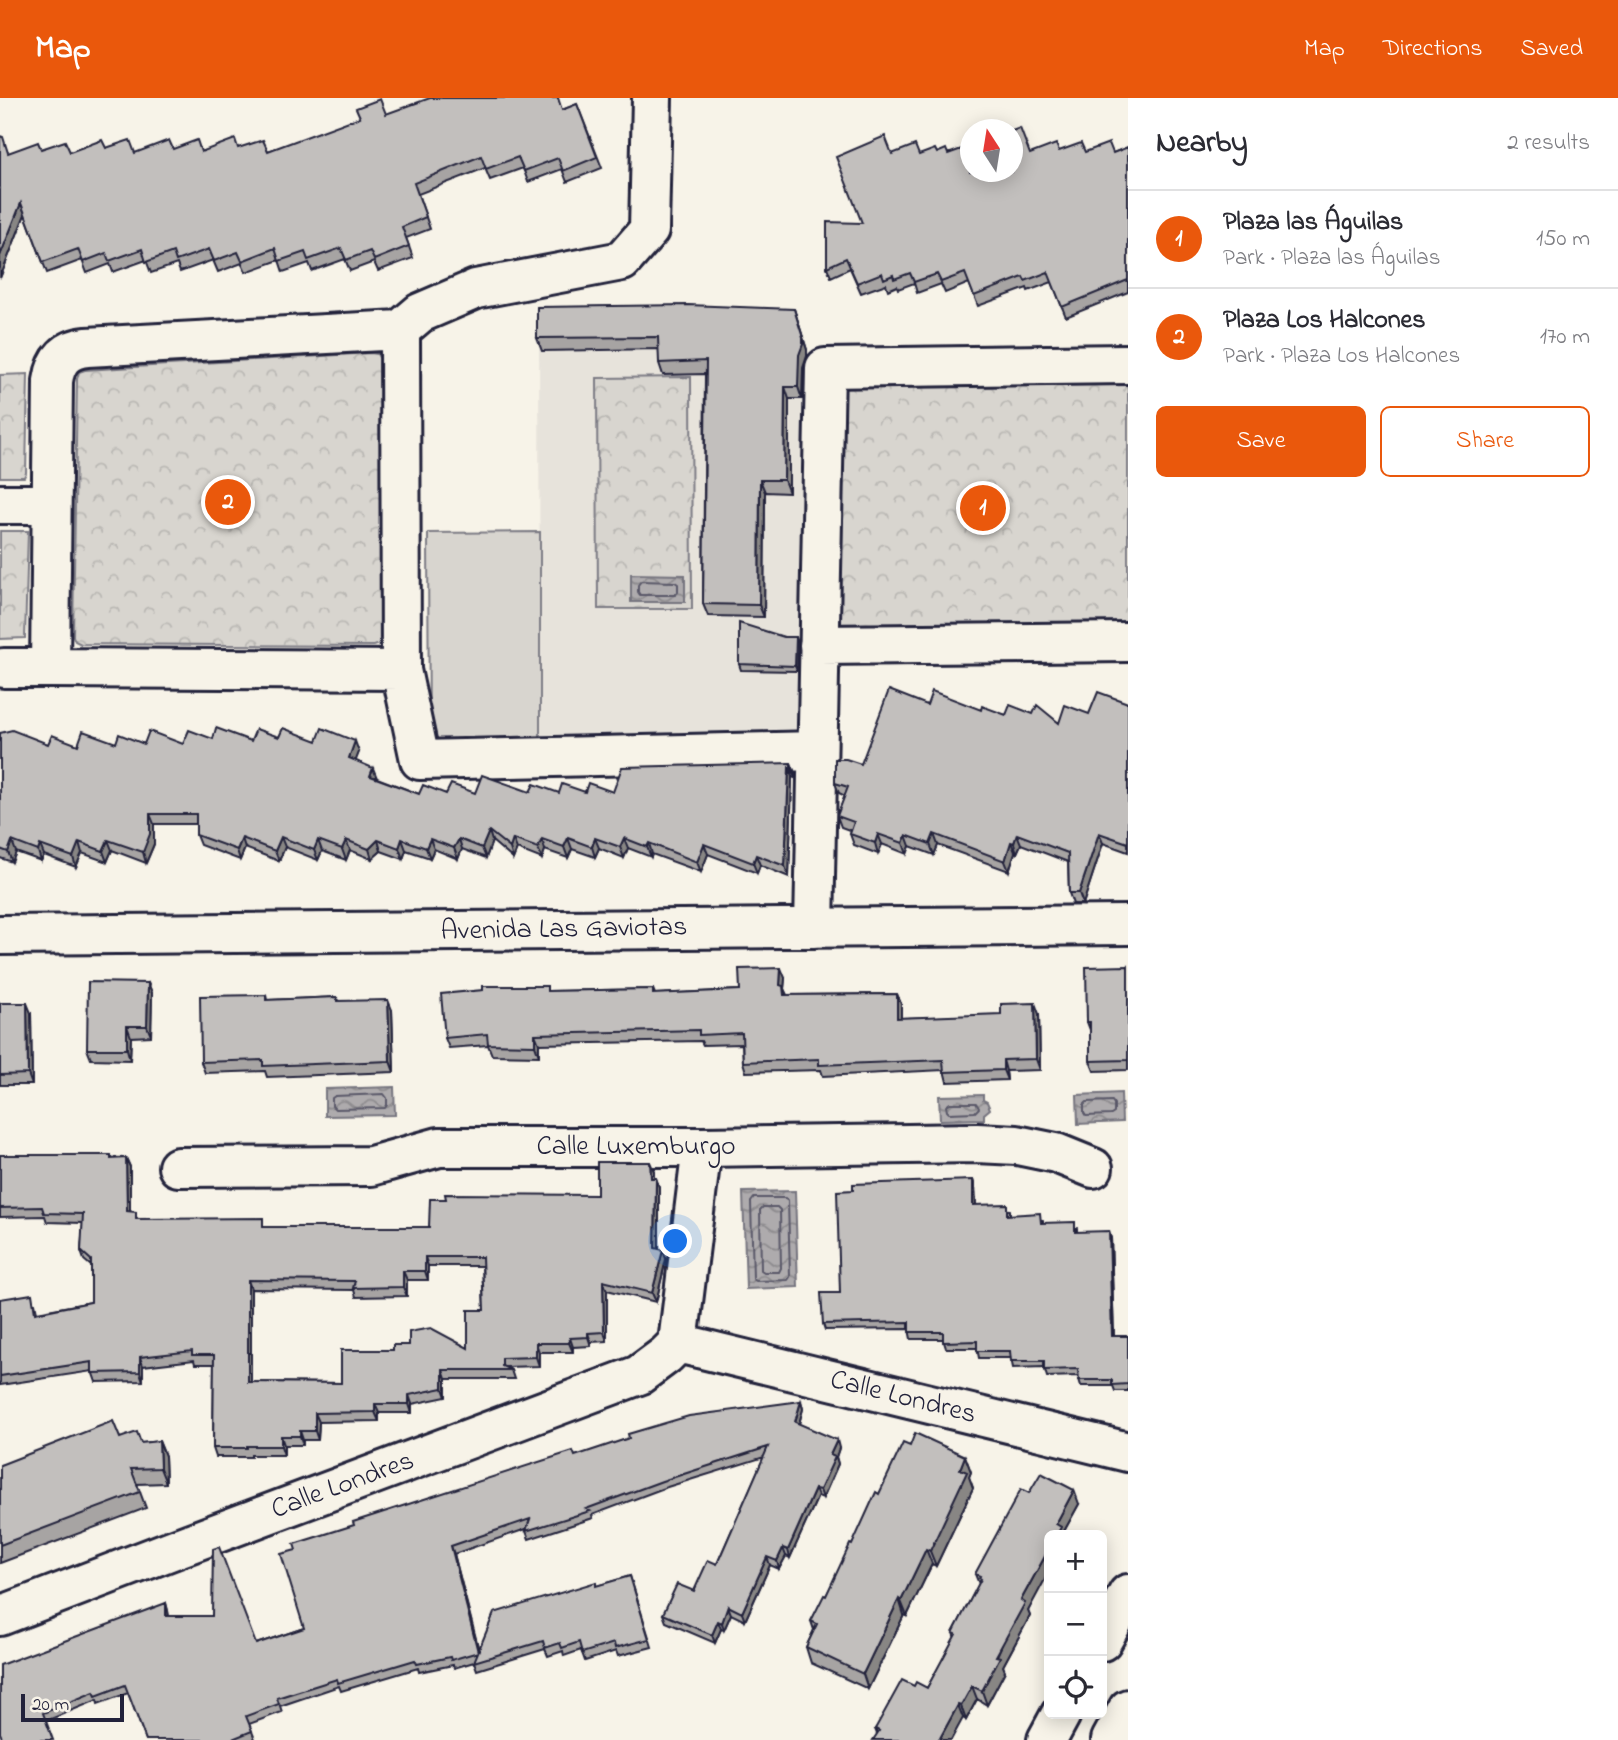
<!DOCTYPE html>
<html lang="en">
<head>
<meta charset="utf-8">
<style>
  body { margin:0; font-family:"Indie Flower",sans-serif; background:#f2f2f3; color:#2b2b33 }
  .controls { position:absolute; right:21px; bottom:21px; display:grid; overflow:hidden; border-radius:10px; box-shadow:0 4px 18px #0003 }
  .controls button { width:63px; height:63px; display:grid; place-items:center; padding:0; border:0; border-bottom:2px solid #e1e1e2; background:#fff; color:#2b2b33; font:35px sans-serif }
  .compass { position:absolute; left:960px; top:21px; width:63px; height:63px; border-radius:50%; background:#fff; box-shadow:0 4px 18px #0003; rotate:348deg }
  .scale { position:absolute; left:21px; bottom:18px; width:103px; box-sizing:border-box; padding-left:7px; border:4px solid #22223b; border-top:0; font-size:19px; line-height:24px; white-space:nowrap; color:#22223b; -webkit-text-stroke:5px #f7f3e8; paint-order:stroke }
  .you { position:absolute; left:676px; top:1144px; width:24px; height:24px; margin:-18px; border:5px solid #fff; border-radius:50%; background:#1a73e8; box-shadow:0 0 0 10px #1a73e833 }
  .badge { display:grid; place-items:center; width:46px; height:46px; border-radius:50%; background:#ea580c; color:#fff; font-size:23px; font-weight:700 }
  .pin { position:absolute; translate:-50% -50%; border:4px solid #fff; box-shadow:0 2px 7px #0006 }
  .list { margin:0; padding:0; list-style:none }
  h2 { display:flex; justify-content:space-between; align-items:center; height:91px; margin:0; padding:0 28px; font-size:30px }
  h2 small { font-size:23px; font-weight:400; color:#7c7c81 }
  .list li { display:grid; grid-template-columns:46px 1fr auto; gap:21px; align-items:center; box-sizing:border-box; height:98px; padding:0 28px; border-top:2px solid #e1e1e2 }
  .list b { display:block; font-size:26px; white-space:nowrap }
  .list p { margin:0; font-size:23px; white-space:nowrap; color:#7c7c81 }
  .list em { font-size:23px; font-style:normal; color:#7c7c81 }
  .actions { display:flex; gap:14px; padding:21px 28px }
  .actions a { flex:1; padding:16px 0; border:2px solid #ea580c; border-radius:10px; text-align:center; font-size:24px; color:#ea580c }
  .actions .main { background:#ea580c; color:#fff }
  .icon { flex:none; width:38px; height:38px; fill:none; stroke:currentColor; stroke-width:2; stroke-linecap:round; stroke-linejoin:round }
  .map { position:relative; flex:none; width:1128px; height:1642px; overflow:hidden }
  header { display:flex; align-items:center; gap:42px; box-sizing:border-box; height:98px; padding:0 35px; background:#ea580c; color:#fff }
  header strong { font-size:33px }
  nav { display:flex; gap:38px; margin-inline-start:auto; font-size:24px }
  main { display:flex }
  aside { flex:1; background:#fff }
  .map>svg:first-child { display:block }
  .built { fill:#e7e3db }
  .forest { fill:url(#forest-crowns); stroke:#7d7c85; stroke-width:2 }
  .pitch { fill:#d8d5cf; stroke:#7d7c85; stroke-width:2 }
  .water { fill:url(#water-waves); stroke:#76747f; stroke-width:2 }
  .lines { fill:none; stroke-linecap:round; stroke-linejoin:round }
  .shore { stroke:#5a5969; stroke-width:2 }
  .street-casing { stroke:#22223b; stroke-width:44 }
  .secondary-casing { stroke:#22223b; stroke-width:44 }
  .street { stroke:#f7f3e8; stroke-width:38 }
  .secondary { stroke:#f7f3e8; stroke-width:38 }
  .wall { fill:#a7a4a3; stroke:#22223b; stroke-width:2; fill-rule:evenodd }
  .shaded-wall { fill:#888684; stroke:#22223b; stroke-width:2 }
  .building { fill:#c2bfbd; stroke:#22223b; stroke-width:2; fill-rule:evenodd }
  .labels { text-anchor:middle; dominant-baseline:central; stroke-width:5; stroke-linejoin:round; paint-order:stroke }
  .street-label { font-size:28px; fill:#22223b; stroke:#f7f3e8 }
</style>
</head>
<body>
<header>
<strong>Map</strong>
<nav><a>Map</a><a>Directions</a><a>Saved</a></nav>
</header>
<main>
<div class="map">
<svg width="1128" height="1642" viewBox="0 0 1128 1642">
  <defs>
    <pattern id="forest-crowns" width="20" height="18" patternUnits="userSpaceOnUse" patternTransform="scale(1.75)"><rect width="20" height="18" fill="#d8d5cf"/><path d="M2 6a3 3 0 1 1 6 0M12 15a3 3 0 1 1 6 0" fill="none" stroke="#b9b7b3"/></pattern>
    <pattern id="water-waves" width="16" height="10" patternUnits="userSpaceOnUse" patternTransform="scale(1.75)"><rect width="16" height="10" fill="#aeabad"/><path d="M0 5q4-4 8 0t8 0" fill="none" stroke="#8d8b8e"/></pattern>
  </defs>
  <rect width="100%" height="100%" fill="#f7f3e8"/>
  <filter id="ink" filterUnits="userSpaceOnUse"><feTurbulence type="fractalNoise" baseFrequency=".0143" numOctaves="2"/><feDisplacementMap in="SourceGraphic" scale="14" xChannelSelector="R" yChannelSelector="G"/><feConvolveMatrix kernelMatrix="1 2 1 2 8 2 1 2 1" color-interpolation-filters="sRGB"/></filter>
  <g filter="url(#ink)">
    <!-- built -->
    <path class="built" d="M688 219 799 223 807 252 796 635 540 647 539 221Z"/>
    <!-- forest -->
    <path class="forest" d="M371 255 377 256 381 263 382 543 380 546 374 548 81 546 75 543 73 538 77 281 79 274 85 272Z
      M28 276 26 375 24 379H0V277Z
      M691 279 692 511H598L597 280Z
      M1128 280V529L838 535 842 288Z
      M0 433H28L25 540 0 541Z"/>
    <!-- pitch -->
    <path class="pitch" d="M540 434V647L429 648 428 435Z"/>
    <!-- water -->
    <path class="water" d="M631 476 685 477V504H631Z
      M394 989 395 1017 325 1018V991Z
      M1121 995 1122 1024 1078 1026 1077 997Z
      M983 997V1002L987 1004 990 1011 984 1016V1021L940 1022 939 998Z
      M795 1093 798 1189 746 1191 743 1094Z"/>
    <g class="lines">
      <!-- shore -->
      <path class="shore" d="M641 483 675 484 678 486V494L675 497H640L638 494V487Z
        M384 996 387 1000V1007L385 1010 335 1011 332 1008V1000L335 998Z
        M1087 1004 1112 1003 1114 1006V1015L1111 1017 1086 1018 1084 1015V1007Z
        M950 1005H976L979 1010 975 1014 949 1015 947 1013 946 1008Z
        M754 1100H785L788 1102 790 1179 788 1182 756 1183 753 1181 751 1104Z
        M763 1109H777L780 1112 781 1170 779 1174H764L761 1172 760 1112Z"/>
      <!-- street casing -->
      <g class="street-casing">
        <path id="street" d="M400 232 401 572 50 570 53 283C56 262 66 251 87 249Z
          M400 232 420 215 476 191 622 163 649 132 652 0
          M0 406H51
          M819 547 1128 544
          M4 570H50
          M401 572 420 662 817 653
          M814 830 825 270 1128 266
          M0 837 1128 827
          M178 1069 371 1068 439 1049H702L977 1045 1017 1047 1056 1055 1093 1070
          M678 1245 1128 1354
          M0 1518 172 1452 639 1277 666 1257 678 1245 702 1049"/>
      </g>
      <!-- secondary casing -->
      <g class="secondary-casing">
        <path id="secondary" d="M1102 1543 1128 1496
          M1047 1642 1061 1616
          M1111 1642 1128 1611"/>
      </g>
      <!-- street -->
      <use href="#street" class="street"/>
      <!-- secondary -->
      <use href="#secondary" class="secondary"/>
    </g>
    <!-- wall -->
    <path class="wall" d="M577 6 602 70 567 84 562 71 528 84 523 70 490 82 485 70 418 96 430 131 406 140 413 160 378 173 374 164 350 173 345 161 312 173 309 165 283 174 279 162 246 174 242 165 218 174 213 162 180 174 177 166 151 175 146 162 113 174 110 166 87 175 82 162 47 175 25 116 0 180V38L8 55 41 51 70 54 106 50 135 55 173 51 201 54 238 50 268 53 386 16 562 12Z
      M1128 49V194L1066 219 1052 184 1028 193 1027 190 978 208 969 185 945 195 941 186 917 195 914 185 898 191 897 188 888 192 886 186 861 195 850 170 831 179 827 169 862 125 892 56 919 57 937 55 1030 56 1059 53 1113 55Z
      M794 211 807 252V258L803 270 802 301H789V395L765 394 764 519 708 518 703 506 705 276 663 277 659 265V251L542 253 537 240Z
      M798 545 797 573 741 572 739 566Z
      M1128 605V754L1103 745 1083 806H1073L1069 795 1068 764 1021 746 1017 755 1015 754 1009 773 938 747 934 757 910 748 907 756 882 746 878 756 854 747 850 736 852 733 841 729 837 718 845 698 839 695 835 685 861 666 927 607 981 612 1006 617 1059 625Z
      M0 635 48 646 78 647 116 645 183 646 213 641 251 643 279 639 317 643 359 654 355 663 377 680 419 696 530 694 559 695 585 694H613L791 665 795 675V680L792 679 789 779 760 767 757 775 708 756 701 774 652 756 651 759 628 750 624 760 599 750 595 759 572 751 568 760 545 752 542 761 517 751 513 761 492 743 486 760 462 751 458 761 434 751 430 760 406 752 403 761 381 753 372 761 350 752 346 762 322 753 318 762 285 749 279 763 245 750 240 762 200 747 196 737V726H154V746L146 765 112 752 107 764 82 755 76 769 44 757 41 763 16 754 12 764 0 760Z
      M1128 868V972L1094 973 1090 963V932L1087 924Z
      M785 880 784 891 787 897 897 896 901 906V920L1039 916 1040 972 1006 973 1007 982 947 984 944 972 823 978 821 972 746 974 743 964 742 946 703 947 701 943 539 946V958L492 957 488 947 449 950 445 940 549 893 653 891 655 896 740 892Z
      M148 885 152 895 151 938 131 939 130 962 91 961 87 951Z
      M266 897 267 902 337 899 338 903 392 912 394 974 267 979 265 973 205 975 201 964Z
      M0 905 31 915 32 987H0Z
      M0 1057 126 1060 130 1069V1113L138 1121 266 1129H429L597 1097 654 1073V1080H656L659 1089V1151L666 1161 656 1204 607 1192V1243L591 1244V1248L573 1249V1254H539V1268L505 1269 511 1272 514 1281H446V1299L412 1306V1315H379V1323L319 1324 318 1342H303V1347H284V1357H251V1359H216L213 1350 214 1266H195L194 1262 143 1268V1283L96 1284 92 1273 0 1287V1201L35 1205 37 1214 91 1204V1168L84 1162 81 1153 83 1125 47 1124 45 1118 0 1119ZM428 1168H482L484 1212 468 1250 341 1285 251 1284V1191L354 1192 356 1199 407 1198V1182H428Z
      M973 1082 975 1089 976 1107 1010 1112V1117L1043 1122V1125L1077 1130V1134L1111 1140 1114 1238H1128V1293H1115L1113 1288H1081L1078 1278 1047 1279 1044 1269 1013 1270 1011 1260H979L977 1250H946L943 1241H911L909 1231 825 1232 823 1226 840 1195 853 1092Z
      M801 1303 803 1311 799 1326 839 1350 836 1359 838 1366 823 1400 818 1398 790 1460 786 1458 779 1471 770 1467 745 1523 731 1516 724 1532 721 1531 715 1545 666 1524 663 1516 694 1493 717 1466 764 1359 664 1390 592 1417 593 1420 529 1441 526 1433V1431L454 1456 479 1552 597 1488 630 1478 652 1549 618 1558 616 1553 585 1563 581 1552 564 1558 563 1553 548 1558 545 1551 477 1572 474 1564 454 1570 453 1567 419 1574 418 1570 341 1593 339 1588 280 1608 282 1614 249 1626 255 1641 253 1642H146L128 1595 98 1606 97 1602 46 1623 3 1642 166 1505 168 1513 169 1518 256 1546 304 1530 296 1452 575 1358Z
      M120 1340 141 1345 159 1343 165 1358 166 1385 137 1386 146 1410 0 1465V1367Z
      M910 1348 965 1358 971 1374 969 1379 973 1390 936 1468 932 1466 907 1518 904 1517 868 1591 811 1565 806 1549 814 1532 811 1523 826 1498 879 1396Z
      M1029 1395 1079 1406 1063 1435 1028 1513 1030 1518 1003 1568 1005 1573 987 1607 977 1601 966 1622 963 1620 877 1636 875 1631 914 1588 927 1590 955 1540 953 1535 979 1486 975 1476Z"/>
    <!-- shaded-wall -->
    <path class="shaded-wall" d="M21 105 25 116 0 180V158Z
      M794 211 807 252V258L803 270 802 301 798 289Z
      M785 289 789 301V395L784 382Z
      M760 382 765 394 764 519 759 507Z
      M796 539 798 545 797 573 795 568Z
      M355 643 359 654 353 670 349 660Z
      M791 665 795 675V680L791 670Z
      M789 669 792 679 789 779 785 768Z
      M373 670 377 680 370 678Z
      M150 716 154 726V746L146 765 143 754Z
      M489 733 492 743 486 760 482 750Z
      M1099 735 1103 745 1083 806 1079 795Z
      M878 736 882 746 878 756 875 745Z
      M934 736 938 747 934 757 930 746Z
      M1017 736 1021 746 1017 755 1014 745Z
      M906 737 910 748 907 756 903 745Z
      M281 739 285 749 279 763 275 753Z
      M242 740 245 750 240 762 237 752Z
      M568 740 572 751 568 760 564 749Z
      M595 740 599 750 595 759 592 749Z
      M624 740 628 750 624 760 620 749Z
      M402 741 406 752 403 761 399 750Z
      M430 741 434 751 430 760 426 750Z
      M459 741 462 751 458 761 454 750Z
      M513 741 517 751 513 761 510 750Z
      M542 741 545 752 542 761 538 750Z
      M108 742 112 752 107 764 103 753Z
      M318 742 322 753 318 762 314 752Z
      M346 742 350 752 346 762 342 751Z
      M378 742 381 753 372 761 369 751Z
      M12 743 16 754 12 764 8 754Z
      M79 744 82 755 76 769 73 759Z
      M1011 744 1015 754 1009 773 1005 763Z
      M649 745 652 756 651 759 647 749Z
      M704 746 708 756 701 774 697 764Z
      M40 747 44 757 41 763 38 753Z
      M756 757 760 767 757 775 753 765Z
      M781 870 785 880 784 891 787 898V908L780 887Z
      M148 885 152 895 151 938 147 928Z
      M897 896 901 906V931L897 920Z
      M388 902 392 912 394 974 390 963Z
      M27 905 31 915 32 987 28 976Z
      M1035 905 1039 916 1040 972 1036 961Z
      M127 928 131 939 130 962 127 951Z
      M535 936 539 946V958L535 947Z
      M1003 962 1006 973 1007 982 1003 972Z
      M126 1060 130 1069V1122L127 1113Z
      M650 1064 654 1073V1089L651 1080Z
      M656 1080 659 1089V1159L655 1150Z
      M973 1082 975 1089 976 1113 973 1107Z
      M1109 1133 1111 1140 1114 1244 1112 1238Z
      M663 1152 666 1161 656 1204 652 1195Z
      M425 1159 428 1168V1182L425 1173Z
      M403 1173 407 1182V1198L403 1189Z
      M248 1182 251 1191V1293L248 1284Z
      M603 1183 607 1192V1243L604 1234Z
      M588 1235 591 1244V1248L588 1239Z
      M570 1240 573 1249V1254L569 1245Z
      M536 1245 539 1254V1268L536 1259Z
      M140 1259 143 1268V1283L140 1274Z
      M443 1272 446 1281V1299L443 1290Z
      M409 1297 412 1306V1315L409 1306Z
      M801 1303 803 1311 797 1332 795 1324Z
      M375 1306 379 1315V1323L375 1314Z
      M315 1315 319 1324 318 1342 315 1333Z
      M300 1333 303 1342V1347L300 1338Z
      M281 1338 284 1347V1357L281 1348Z
      M837 1342 839 1350 836 1359 838 1366 823 1400 820 1392 830 1357Z
      M159 1343 165 1358 166 1385 160 1370Z
      M965 1358 971 1374 969 1379 973 1390 936 1468 930 1453Z
      M815 1391 818 1398 790 1460 788 1452Z
      M1074 1392 1079 1406 1063 1435 1064 1437H1057L1056 1426Z
      M451 1448 454 1456 481 1562 478 1554Z
      M783 1450 786 1458 779 1471 777 1463Z
      M926 1451 932 1466 907 1518 901 1503Z
      M1049 1451V1474L1028 1513 1030 1518 1003 1568 1005 1573 987 1607 982 1593 1021 1502Z
      M767 1459 770 1467 745 1523 742 1515Z
      M899 1501 904 1517 868 1591 863 1576Z
      M166 1505 168 1513 169 1526 166 1518Z
      M728 1508 731 1516 724 1532 722 1525Z
      M718 1523 721 1531 715 1545 712 1537Z
      M972 1588 977 1601 966 1622 961 1608Z
      M958 1607 963 1620 951 1642H939Z"/>
    <!-- building -->
    <path class="building" d="M430 0H558L562 12 577 6 597 59 563 73 558 60 524 73 518 59 486 71 481 58 414 85 426 119 402 129 409 148 374 162 370 153 346 162 341 150 308 162 305 154 279 163 275 150 242 163 238 154 214 163 209 151 176 163 173 154 146 164 142 151 109 163 106 155 83 164 78 151 43 164 21 105 0 158V38L3 39 8 55 38 44 41 51 65 43 70 54 102 42 106 50 130 42 135 55 169 42 173 51 197 42 201 54 235 41 238 50 263 42 268 53 360 19 356 10 380 1 386 16Z
      M1020 30 1030 56 1056 46 1059 53 1081 45 1085 54 1109 45 1113 55 1128 49V182L1062 209 1048 174 1025 183 1023 179 974 198 965 175 941 184 937 176 914 184 910 175 894 181 893 177 884 181 882 175 857 185 846 160 827 169V124L862 125 836 59 885 38 892 56 915 47 919 57 935 51 937 55 946 51 948 56 970 48V74H1012V33Z
      M688 207 794 211 803 240V246L799 257 798 289H785L784 382H760L759 507 703 506 706 263 659 265 658 239 537 240V209Z
      M739 525 784 539H796L795 568 739 566Z
      M889 592 927 607 932 593 981 612 982 608 1006 617 1010 607 1033 616 1037 607 1059 625 1065 607 1089 616 1098 594 1128 605V745L1099 735 1079 795H1069L1068 755 1017 736 1014 745 1011 744 1005 763 934 736 930 746 906 737 903 745 878 736 875 745 850 736 854 724 837 718 848 689 835 685V661H846L861 666Z
      M216 630 251 643 256 631 279 639 283 630 317 643 322 630 355 643 349 660 373 670 370 678 419 696 423 687 446 696 451 686 475 695 482 677 530 694 534 686 559 695 562 686 585 694 588 685 613 694 622 669 791 665V670L789 669 785 768 756 757 753 765 704 746 697 764 649 745 647 749 624 740 620 749 595 740 592 749 568 740 564 749 542 741 538 750 513 741 510 750 489 733 482 750 459 741 454 750 430 741 426 750 402 741 399 750 378 742 369 751 346 742 342 751 318 742 314 752 281 739 275 753 242 740 237 752 196 737V716H150V736L143 754 108 742 103 753 79 744 73 759 40 747 38 753 12 743 8 754 0 751V635L12 632 48 646 52 637 78 647 83 633 116 645 119 636 144 646 149 633 183 646 189 632 213 641Z
      M1128 868V962L1090 963V924H1087L1086 869Z
      M781 870 780 887 783 888 784 897 897 896V920L1001 916V906L1035 905 1036 961 1003 962V972L944 974 943 962 819 967V961L743 964 742 935 699 937V932L535 936V947L488 946 487 936 445 940 441 896 483 892V888H547V893L653 891V896L740 892 739 871Z
      M88 884 148 885 147 928H127V951H87Z
      M266 897V902L337 899V903L388 902 390 963 263 968V962L201 964 200 898Z
      M0 905H27L28 976 0 977Z
      M0 1057H111V1061L126 1060 127 1113 136 1114V1121L263 1120V1129H429L430 1101H446L445 1096 597 1097V1064H650L651 1080H656L655 1150 663 1152 652 1195 603 1183 604 1234 588 1235V1239L570 1240 569 1245H536V1259L502 1260V1268L511 1272H443V1290L409 1297V1306H375V1314L315 1315V1333H300V1338H281V1348H247V1350H213L214 1257H192V1253L140 1259V1274L92 1275V1264L0 1278V1201L32 1196 35 1215 91 1204V1162L81 1153 83 1116 44 1115 42 1109 0 1110ZM425 1159H482L484 1212H468V1250L431 1230 409 1234V1247H393V1252H341V1285L248 1284V1182L355 1183 353 1190 403 1189V1173H425Z
      M973 1082V1107L1007 1106V1117L1040 1115 1041 1125 1075 1124V1134L1109 1133 1112 1238H1128V1286L1112 1287V1282H1079L1078 1271 1044 1272V1263H1011L1010 1253H977V1243L943 1244V1234H909V1224L823 1226 821 1195H840L837 1093 853 1092V1086Z
      M801 1303 795 1324 837 1342 830 1357 835 1359 820 1392 815 1391 788 1452 783 1450 777 1463 767 1459 742 1515 728 1508 722 1525 718 1523 712 1537 663 1516 677 1486 694 1493 708 1462 717 1466 768 1349 662 1383 586 1411 590 1413 526 1433 530 1421 451 1448 478 1554 494 1515 596 1484V1488L630 1478 649 1541 615 1550 614 1545 582 1555 579 1544 562 1550 560 1545 545 1550 543 1543 474 1564 478 1554 451 1562 450 1559 417 1566 415 1562 338 1585 337 1581 277 1600 279 1606 246 1618 252 1633 230 1642H146L125 1587 96 1598 94 1594 43 1615 53 1642H3L0 1635V1567L166 1505V1518H212L213 1451 219 1449 256 1546 304 1530 281 1456 296 1452 294 1446 354 1427 353 1424 573 1353 575 1358 629 1340 628 1336 689 1318Z
      M113 1323 120 1340 137 1334 141 1345 159 1343 160 1370 131 1371 140 1394 0 1447V1367Z
      M915 1335 965 1358 960 1371 967 1374 930 1453 926 1451 901 1503 899 1501 863 1576 806 1549 817 1526 811 1523 824 1497 826 1498 850 1446 852 1447 876 1394 879 1396 903 1345 910 1348Z
      M1041 1375 1074 1392 1056 1426 1061 1429 1057 1437H1049V1451L1021 1502 1025 1505 996 1558 1000 1559 982 1593 972 1588 961 1608 958 1607 939 1642H873L879 1633 875 1631 902 1582 914 1588 916 1584 927 1590 956 1536 953 1535 981 1481 979 1480 980 1478 975 1476 1021 1391 1029 1395Z"/>
  </g>
  <g class="labels">
    <!-- street labels -->
    <g class="street-label">
      <text transform="translate(564 832) rotate(-1)">Avenida Las Gaviotas</text>
      <text x="636" y="1049">Calle Luxemburgo</text>
      <text transform="translate(903 1300) rotate(14)">Calle Londres</text>
      <text transform="translate(343 1388) rotate(-20)">Calle Londres</text>
    </g>
  </g>
</svg>
<div class="controls">
<button>+</button>
<button>−</button>
<button><svg class="icon" aria-label="locate" viewBox="0 0 24 24"><circle cx="12" cy="12" r="6"/><path d="M12 2v4M12 18v4M2 12h4M18 12h4"/></svg></button>
</div>
<svg class="compass" viewBox="-18 -18 36 36"><path d="M0-13l5 13h-10z" fill="#e53935"/><path d="M0 13l5-13h-10z" fill="#7c7c81"/></svg>
<div class="scale">20 m</div>
<div class="you"></div>
<div class="pin badge" style="left:983px;top:410px">1</div>
<div class="pin badge" style="left:228px;top:404px">2</div>
</div>
<aside>
<h2>Nearby<small>2 results</small></h2>
<ul class="list">
<li><span class="badge">1</span><div><b>Plaza las Águilas</b><p>Park · Plaza las Águilas</p></div><em>150 m</em></li>
<li><span class="badge">2</span><div><b>Plaza Los Halcones</b><p>Park · Plaza Los Halcones</p></div><em>170 m</em></li>
</ul>
<div class="actions"><a class="main">Save</a><a>Share</a></div>
</aside>
</main>
</body>
</html>
